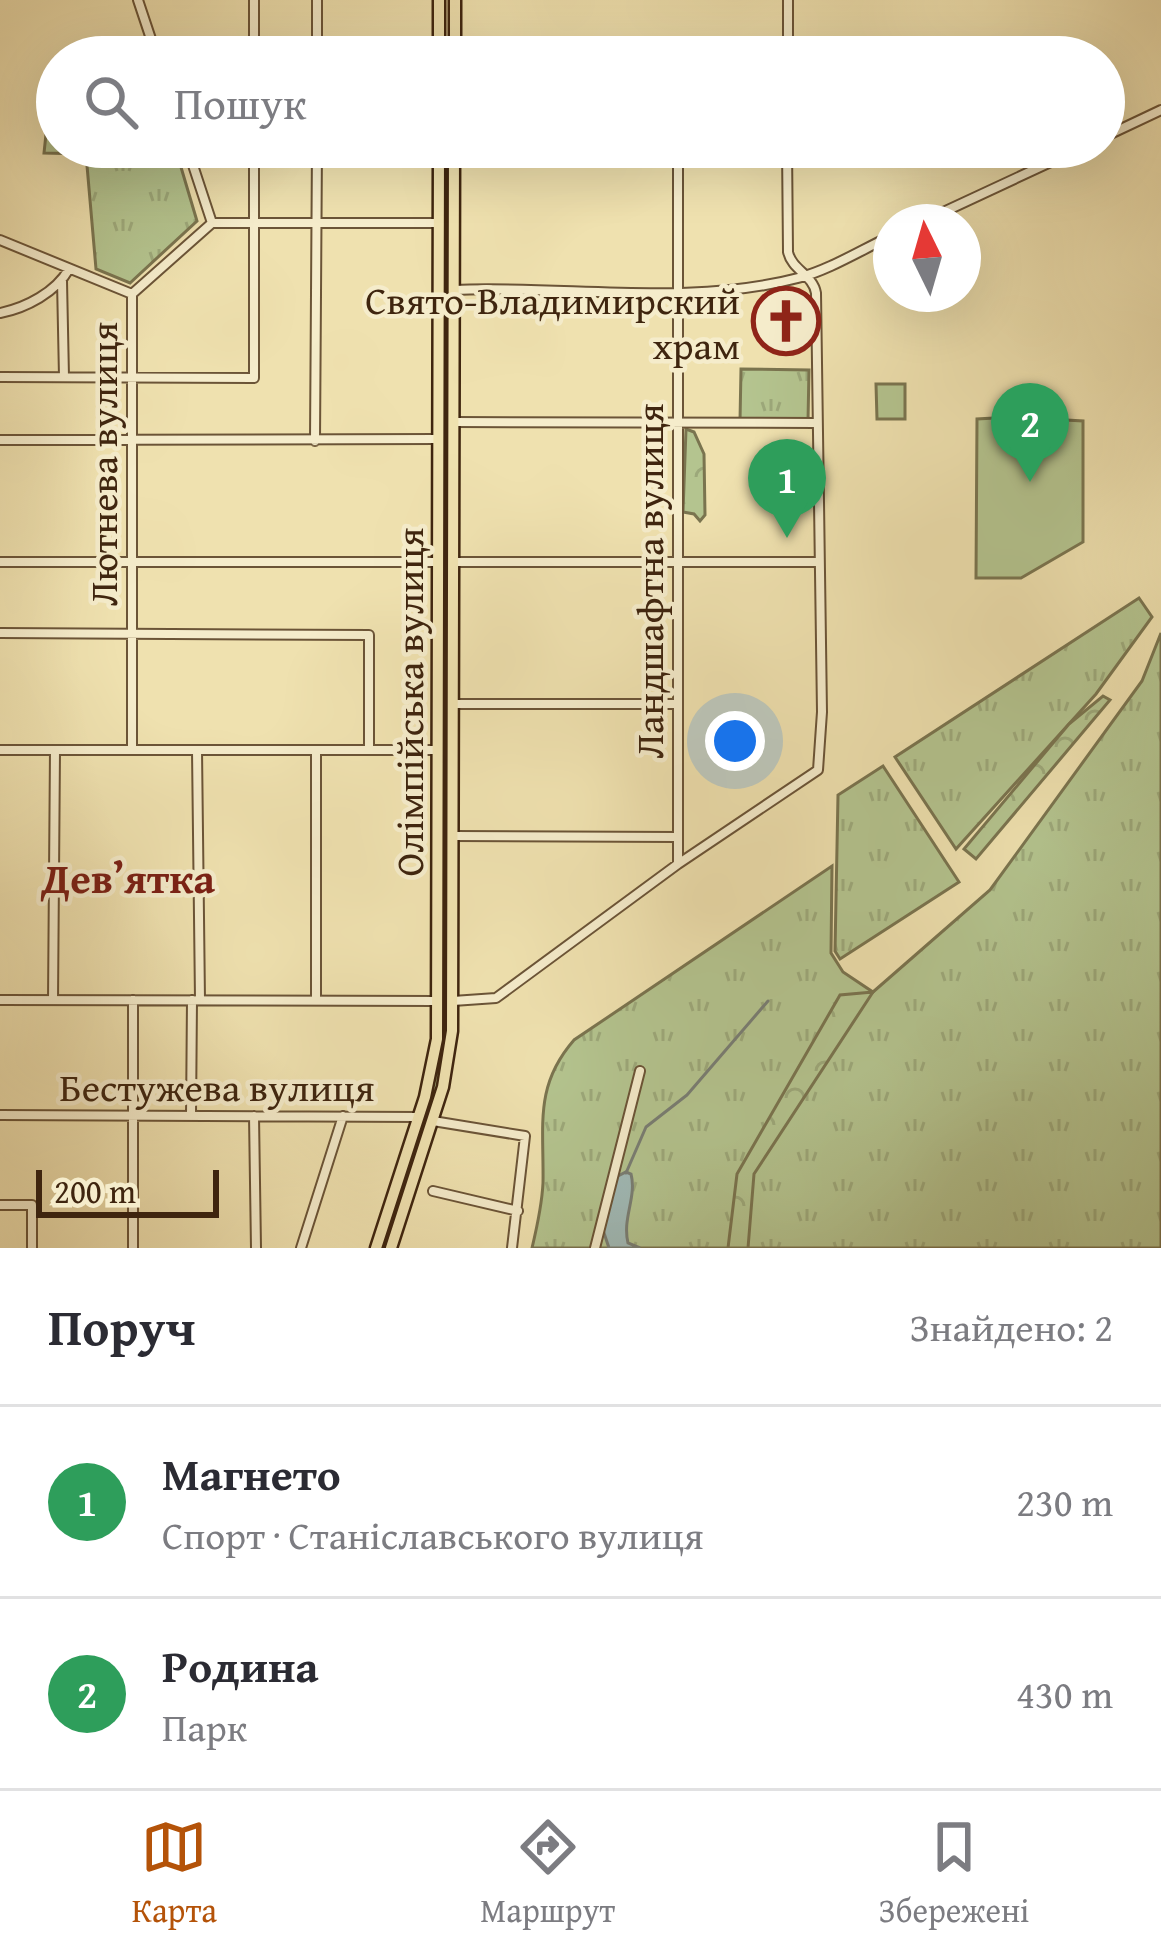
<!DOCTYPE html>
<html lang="uk">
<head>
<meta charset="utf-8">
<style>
  body { margin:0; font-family:"Gentium Book Plus",serif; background:#f2f2f3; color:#2b2b33 }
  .compass { position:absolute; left:873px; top:204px; width:108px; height:108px; border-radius:50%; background:#fff; box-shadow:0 12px 48px #0002; rotate:355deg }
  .scale { position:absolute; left:36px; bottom:30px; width:183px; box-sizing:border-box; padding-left:12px; border:6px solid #3f250f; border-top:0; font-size:33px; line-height:42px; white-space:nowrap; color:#3f250f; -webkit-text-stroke:9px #f5eccb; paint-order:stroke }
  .you { position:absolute; left:735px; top:741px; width:42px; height:42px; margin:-30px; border:9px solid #fff; border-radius:50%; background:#1a73e8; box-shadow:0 0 0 18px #1a73e833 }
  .badge { display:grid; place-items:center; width:78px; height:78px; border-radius:50%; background:#b45309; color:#fff; font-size:39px; font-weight:700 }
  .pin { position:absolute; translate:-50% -99px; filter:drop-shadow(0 3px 6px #0008) }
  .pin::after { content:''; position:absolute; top:63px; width:42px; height:36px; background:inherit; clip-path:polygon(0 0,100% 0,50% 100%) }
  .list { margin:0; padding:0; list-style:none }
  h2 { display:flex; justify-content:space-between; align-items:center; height:156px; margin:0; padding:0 48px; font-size:51px }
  h2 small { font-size:39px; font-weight:400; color:#7c7c81 }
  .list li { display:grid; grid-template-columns:78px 1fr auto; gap:36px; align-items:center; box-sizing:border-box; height:192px; padding:0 48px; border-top:3px solid #e1e1e2 }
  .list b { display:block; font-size:45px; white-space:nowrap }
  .list p { margin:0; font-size:39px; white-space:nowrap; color:#7c7c81 }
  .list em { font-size:39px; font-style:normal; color:#7c7c81 }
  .icon { flex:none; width:66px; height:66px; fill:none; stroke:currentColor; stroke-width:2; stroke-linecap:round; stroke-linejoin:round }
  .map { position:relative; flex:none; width:1161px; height:1248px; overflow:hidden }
  .search { position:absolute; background:#fff; box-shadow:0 12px 48px #0002; left:36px; right:36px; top:36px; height:132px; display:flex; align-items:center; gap:30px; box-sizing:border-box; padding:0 42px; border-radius:66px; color:#7c7c81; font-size:45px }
  .sheet { height:540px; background:#fff }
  nav { display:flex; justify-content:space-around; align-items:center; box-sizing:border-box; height:168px; border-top:3px solid #e1e1e2; background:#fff; font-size:33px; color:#7c7c81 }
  nav a { display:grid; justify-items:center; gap:6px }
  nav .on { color:#b45309 }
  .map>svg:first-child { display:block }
  .grass { fill:url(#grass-tufts); stroke:#7a744f; stroke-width:3 }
  .forest { fill:url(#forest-crowns); stroke:#7a744f; stroke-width:3 }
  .park { fill:#b4c48f; stroke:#7a744f; stroke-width:3 }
  .water { fill:#a0bab7; stroke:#797e74; stroke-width:3 }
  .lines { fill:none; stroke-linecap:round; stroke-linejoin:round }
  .stream { stroke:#797e74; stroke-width:3 }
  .minor-casing { stroke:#6b5437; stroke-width:12 }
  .major-casing { stroke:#3f250f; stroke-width:15 }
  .minor { stroke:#f5eccb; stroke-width:8 }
  .major { stroke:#efe1af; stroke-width:10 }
  .labels { text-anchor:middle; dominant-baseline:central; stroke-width:9; stroke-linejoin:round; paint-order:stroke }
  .poi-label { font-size:39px; fill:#3f250f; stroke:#f5eccb; text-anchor:end }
  .street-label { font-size:39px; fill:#3f250f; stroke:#f5eccb }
  .neighbourhood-label { font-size:42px; font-weight:bold; fill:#7a1f14; stroke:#f5eccb }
</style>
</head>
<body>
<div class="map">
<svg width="1161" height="1248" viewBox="0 0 1161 1248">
  <defs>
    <pattern id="grass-tufts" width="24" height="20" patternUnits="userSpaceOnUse" patternTransform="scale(3)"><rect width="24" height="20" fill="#b4c48f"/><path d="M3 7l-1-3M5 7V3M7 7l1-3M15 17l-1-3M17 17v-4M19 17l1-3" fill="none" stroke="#9ca87a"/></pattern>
    <pattern id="forest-crowns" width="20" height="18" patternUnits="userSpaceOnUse" patternTransform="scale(3)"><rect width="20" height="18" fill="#b4c48f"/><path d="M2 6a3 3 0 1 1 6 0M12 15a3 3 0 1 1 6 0" fill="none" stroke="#9ca87a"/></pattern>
  </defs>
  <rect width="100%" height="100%" fill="#efe1af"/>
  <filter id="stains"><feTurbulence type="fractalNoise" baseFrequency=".00167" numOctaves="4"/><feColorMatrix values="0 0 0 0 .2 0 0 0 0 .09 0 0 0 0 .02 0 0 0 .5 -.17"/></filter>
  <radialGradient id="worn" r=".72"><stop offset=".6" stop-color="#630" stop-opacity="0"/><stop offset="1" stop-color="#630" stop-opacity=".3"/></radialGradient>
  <!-- grass -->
  <path class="grass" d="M48 115H57V147H175L197 221 130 283 96 269 86 154 44 153Z
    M439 147H455L451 1047 392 1248H376L434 1060Z
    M741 369 809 370 808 421H740Z
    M905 384V419H877L876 384Z
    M1139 598 1152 617 1096 694 956 849 895 757Z
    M1161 633V1248H532C537 1227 542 1204 543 1183 544 1125 534 1086 574 1040L832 866 831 953 843 972 873 992 990 890 1142 681Z
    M883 766 959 882 840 959 835 951 838 795Z"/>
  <!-- forest -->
  <path class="forest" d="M686 429 694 432 704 454 705 515 700 521 694 514 683 512Z
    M1103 696 1110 700 976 859 964 849 1069 724Z
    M873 992 754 1174 748 1248H728L737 1174 840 995Z"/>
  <!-- park -->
  <path class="park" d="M1013 417 1083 421V542L1021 578H976L977 419Z"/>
  <!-- water -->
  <path class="water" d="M626 1172 631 1174C637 1197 622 1218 628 1243L640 1248H609L603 1230 614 1178Z"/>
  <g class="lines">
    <!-- stream -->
    <path class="stream" d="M626 1173 646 1127 687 1095 768 1001"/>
    <!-- minor casing -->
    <g class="minor-casing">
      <path id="minor" d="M138 0 157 57
        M788 0V57
        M254 57V0
        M317 57V0
        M1104 137 1161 110
        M187 147 212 223
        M454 155H787
        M922 222 1083 147
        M212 223H438
        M0 240 132 294
        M62 281 64 377
        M454 290C567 285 687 307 798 278 829 270 861 250 891 236
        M0 313C26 308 56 292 69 269
        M0 377 254 378V147
        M454 422 816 423
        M0 440 438 439
        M315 441 317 147
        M0 562H438
        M454 562H818
        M0 633 369 635V750
        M453 704H678
        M0 750H438
        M132 750V294L212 223
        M197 750 200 1000
        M454 836 678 837
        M678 862V155
        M0 1000 437 1001
        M53 1000 55 750
        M316 1000V750
        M453 1001 496 998 678 864 818 770 822 712 816 293C813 275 792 270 788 252L787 147
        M0 1115 418 1117
        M191 1116 192 1000
        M254 1116 256 1248
        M433 1121 525 1136 512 1248
        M433 1191 518 1211
        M0 1205H32V1248
        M133 1248V1000
        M301 1248 343 1116
        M595 1248 640 1071"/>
    </g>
    <!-- major casing -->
    <g class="major-casing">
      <path id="major" d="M439 57V0
        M455 57V0
        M376 1248 425 1097 437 1039 439 147
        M391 1248 443 1087 452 1031 454 147"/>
    </g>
    <!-- minor -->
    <use href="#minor" class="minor"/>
    <!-- major -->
    <use href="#major" class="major"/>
  </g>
  <!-- icons -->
  <defs>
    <g id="church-ring" transform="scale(3.45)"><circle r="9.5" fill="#f5eccb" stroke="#8f2418" stroke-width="1.5"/><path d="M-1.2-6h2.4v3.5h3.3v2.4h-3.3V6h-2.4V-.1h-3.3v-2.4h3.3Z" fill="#8f2418"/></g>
  </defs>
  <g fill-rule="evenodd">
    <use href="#church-ring" x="786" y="321"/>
  </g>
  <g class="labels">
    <!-- poi labels -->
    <g class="poi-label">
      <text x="740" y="299">Свято-Владимирский<tspan x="740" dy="45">храм</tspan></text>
    </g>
    <!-- street labels -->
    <g class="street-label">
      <text transform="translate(102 464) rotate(-90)">Лютнева вулиця</text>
      <text transform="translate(648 581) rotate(-90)">Ландшафтна вулиця</text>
      <text transform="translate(408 702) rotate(-90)">Олімпійська вулиця</text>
      <text x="217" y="1086">Бестужева вулиця</text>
    </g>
    <!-- neighbourhood labels -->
    <g class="neighbourhood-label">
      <text x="128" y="877">Дев’ятка</text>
    </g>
  </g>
  <rect width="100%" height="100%" filter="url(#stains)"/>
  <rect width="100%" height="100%" fill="url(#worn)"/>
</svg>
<svg class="compass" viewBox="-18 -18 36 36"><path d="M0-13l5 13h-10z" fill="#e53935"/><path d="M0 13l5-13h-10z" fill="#7c7c81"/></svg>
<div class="scale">200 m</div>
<div class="you"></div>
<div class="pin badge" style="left:787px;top:538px;background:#2e9e5b">1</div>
<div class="pin badge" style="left:1030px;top:482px;background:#2e9e5b">2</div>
<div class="search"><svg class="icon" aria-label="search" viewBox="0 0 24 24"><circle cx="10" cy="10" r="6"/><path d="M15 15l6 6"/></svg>Пошук</div>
</div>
<section class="sheet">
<h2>Поруч<small>Знайдено: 2</small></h2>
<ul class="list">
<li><span class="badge" style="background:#2e9e5b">1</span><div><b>Магнето</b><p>Спорт · Станіславського вулиця</p></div><em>230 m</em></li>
<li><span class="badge" style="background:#2e9e5b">2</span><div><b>Родина</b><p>Парк</p></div><em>430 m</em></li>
</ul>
</section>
<nav>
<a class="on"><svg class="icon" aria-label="map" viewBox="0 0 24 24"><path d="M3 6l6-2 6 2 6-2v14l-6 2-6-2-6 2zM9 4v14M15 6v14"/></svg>Карта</a>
<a><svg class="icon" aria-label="directions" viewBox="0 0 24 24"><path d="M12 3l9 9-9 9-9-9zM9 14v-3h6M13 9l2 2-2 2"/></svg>Маршрут</a>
<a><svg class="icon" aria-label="saved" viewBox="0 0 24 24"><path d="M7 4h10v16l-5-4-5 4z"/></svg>Збережені</a>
</nav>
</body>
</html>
